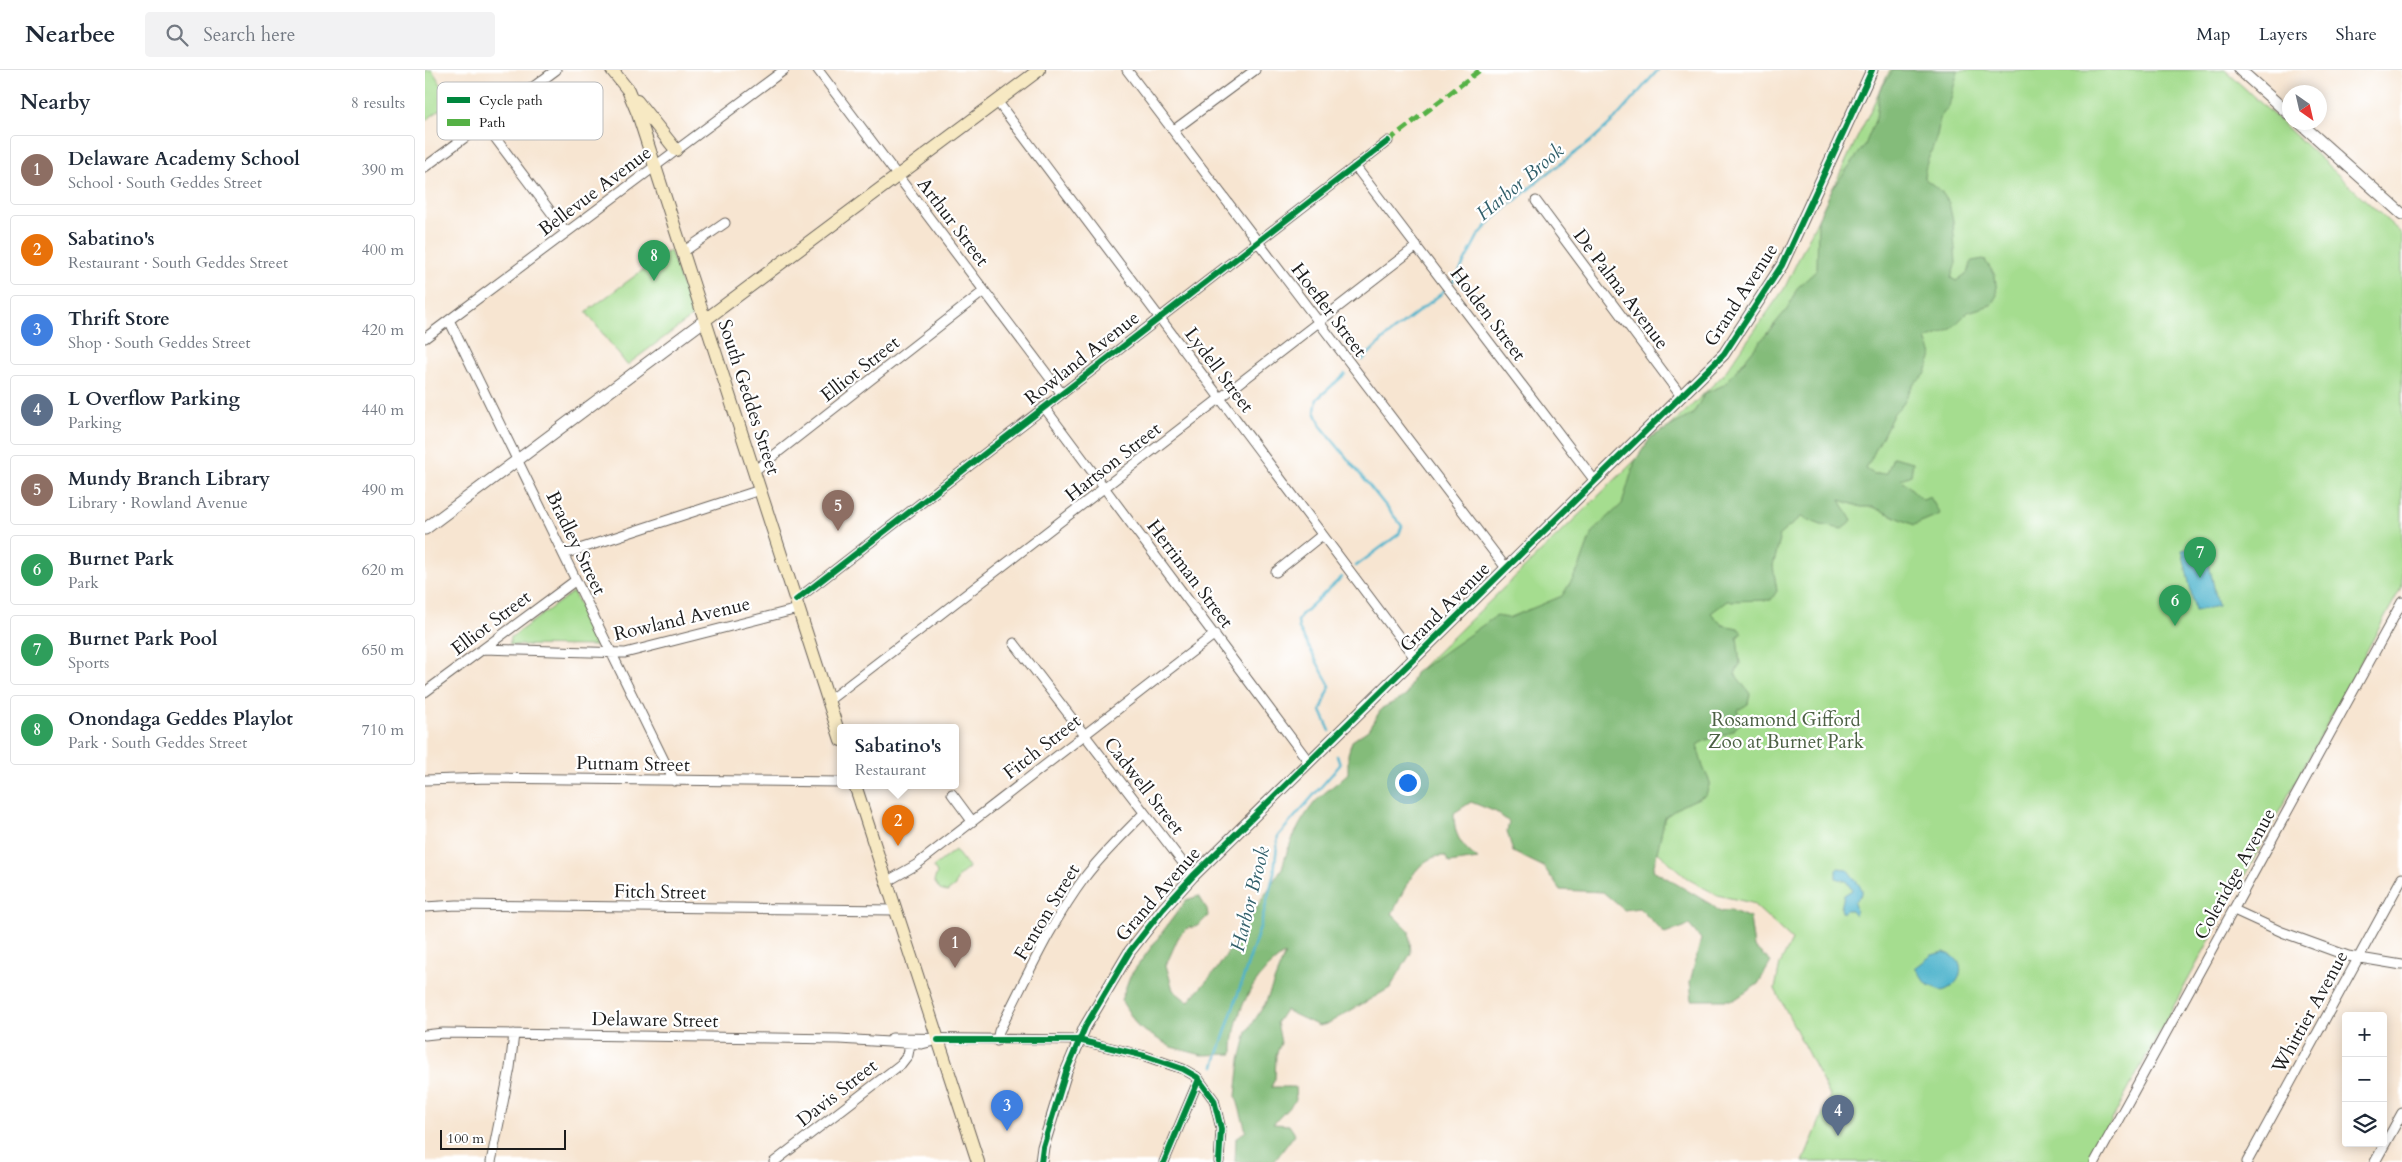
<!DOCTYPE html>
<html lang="en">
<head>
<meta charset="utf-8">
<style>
  body { margin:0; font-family:Cardo,serif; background:#f2f2f3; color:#1f2937 }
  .controls { position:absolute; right:15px; bottom:15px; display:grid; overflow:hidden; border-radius:5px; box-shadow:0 2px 12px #0003 }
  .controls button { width:45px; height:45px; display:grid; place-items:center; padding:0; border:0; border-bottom:1px solid #e0e1e3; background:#fff; color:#1f2937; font:25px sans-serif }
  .compass { position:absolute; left:1857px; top:15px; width:45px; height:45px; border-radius:50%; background:#fff; box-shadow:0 2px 12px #0003; rotate:146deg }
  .scale { position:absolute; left:15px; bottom:12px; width:126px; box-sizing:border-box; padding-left:5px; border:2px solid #1c1c1c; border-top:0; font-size:14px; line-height:18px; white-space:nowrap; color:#1c1c1c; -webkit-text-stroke:4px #fff; paint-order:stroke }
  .you { position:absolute; left:982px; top:712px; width:18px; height:18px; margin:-12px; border:4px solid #fff; border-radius:50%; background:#1a73e8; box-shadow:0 0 0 8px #1a73e833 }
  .badge { display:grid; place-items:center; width:32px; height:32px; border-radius:50%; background:#d93025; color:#fff; font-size:16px; font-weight:700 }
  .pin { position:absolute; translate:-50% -41px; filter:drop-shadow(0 1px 2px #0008) }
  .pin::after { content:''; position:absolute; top:26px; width:18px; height:15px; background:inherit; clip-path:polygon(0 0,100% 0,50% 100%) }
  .popup { position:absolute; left:412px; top:654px; width:122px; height:65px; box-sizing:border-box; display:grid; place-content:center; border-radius:5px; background:#fff; filter:drop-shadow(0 1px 4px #0005); font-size:16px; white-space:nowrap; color:#747a83 }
  .popup b { font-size:19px; color:#1f2937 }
  .popup::after { content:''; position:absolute; left:50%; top:100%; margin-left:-10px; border:10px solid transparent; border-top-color:#fff }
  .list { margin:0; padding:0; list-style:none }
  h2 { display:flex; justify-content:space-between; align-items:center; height:65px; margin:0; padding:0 20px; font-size:21px }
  h2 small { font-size:16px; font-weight:400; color:#747a83 }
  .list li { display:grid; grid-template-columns:32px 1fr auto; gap:15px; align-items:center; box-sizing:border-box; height:70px; margin:0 10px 10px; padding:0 10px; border:1px solid #e0e1e3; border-radius:5px }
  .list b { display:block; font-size:19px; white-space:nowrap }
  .list p { margin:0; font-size:16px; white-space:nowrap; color:#747a83 }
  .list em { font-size:16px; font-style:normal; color:#747a83 }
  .icon { flex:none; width:28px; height:28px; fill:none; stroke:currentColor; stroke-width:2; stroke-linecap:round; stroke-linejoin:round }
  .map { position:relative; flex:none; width:1977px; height:1092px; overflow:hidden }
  header { display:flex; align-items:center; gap:30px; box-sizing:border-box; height:70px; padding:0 25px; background:#fff; border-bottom:1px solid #e0e1e3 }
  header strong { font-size:24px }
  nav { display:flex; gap:28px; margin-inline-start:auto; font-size:18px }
  .search { width:350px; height:45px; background:#f2f2f3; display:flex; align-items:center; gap:12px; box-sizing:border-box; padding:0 18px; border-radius:5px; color:#747a83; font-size:19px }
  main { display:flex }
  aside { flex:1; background:#fff }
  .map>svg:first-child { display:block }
  .green { fill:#a5dd8f; stroke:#607c56 }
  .forest { fill:#84bc7a; stroke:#506c4b }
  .water { fill:#4db3cc; stroke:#346874 }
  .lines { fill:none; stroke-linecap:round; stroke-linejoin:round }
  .stream { stroke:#4db3cc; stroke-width:2.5 }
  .minor-casing { stroke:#69625b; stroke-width:11 }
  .tertiary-casing { stroke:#69625b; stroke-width:13 }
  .secondary-casing { stroke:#69625b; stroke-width:14 }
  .minor { stroke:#fff; stroke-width:9 }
  .tertiary { stroke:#fff; stroke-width:11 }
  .secondary { stroke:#f7e9c3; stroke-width:12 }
  .quiet { stroke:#55b145; stroke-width:5; stroke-dasharray:10 5; stroke-linecap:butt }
  .cycleway-casing { stroke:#fff; stroke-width:9 }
  .cycleway { stroke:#00873e; stroke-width:6 }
  .labels { text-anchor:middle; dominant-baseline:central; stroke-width:4.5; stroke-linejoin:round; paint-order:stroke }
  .street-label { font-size:19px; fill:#1c1c1c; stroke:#fff }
  .park-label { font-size:19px; fill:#4c6044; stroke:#fff }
  .water-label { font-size:20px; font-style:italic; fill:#32606b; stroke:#fff }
  .key { fill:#fff; stroke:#bbb; stroke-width:1 }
  .key-label { font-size:14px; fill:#1c1c1c }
</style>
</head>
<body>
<header>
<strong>Nearbee</strong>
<div class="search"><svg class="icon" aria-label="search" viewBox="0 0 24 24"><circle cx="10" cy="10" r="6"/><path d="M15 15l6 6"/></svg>Search here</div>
<nav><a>Map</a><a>Layers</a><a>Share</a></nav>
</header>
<main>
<aside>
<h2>Nearby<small>8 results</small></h2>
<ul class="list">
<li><span class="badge" style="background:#8d6e63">1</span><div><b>Delaware Academy School</b><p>School · South Geddes Street</p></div><em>390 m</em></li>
<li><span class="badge" style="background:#e8710a">2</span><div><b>Sabatino's</b><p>Restaurant · South Geddes Street</p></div><em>400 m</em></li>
<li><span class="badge" style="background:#3f7fe0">3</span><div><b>Thrift Store</b><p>Shop · South Geddes Street</p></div><em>420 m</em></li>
<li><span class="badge" style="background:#5c6f8a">4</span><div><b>L Overflow Parking</b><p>Parking</p></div><em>440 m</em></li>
<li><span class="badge" style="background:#8d6e63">5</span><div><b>Mundy Branch Library</b><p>Library · Rowland Avenue</p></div><em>490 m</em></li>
<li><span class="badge" style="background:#2e9e5b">6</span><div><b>Burnet Park</b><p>Park</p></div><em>620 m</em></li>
<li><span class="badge" style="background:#2e9e5b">7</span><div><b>Burnet Park Pool</b><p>Sports</p></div><em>650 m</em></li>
<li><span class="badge" style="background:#2e9e5b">8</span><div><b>Onondaga Geddes Playlot</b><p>Park · South Geddes Street</p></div><em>710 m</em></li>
</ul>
</aside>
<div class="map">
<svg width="1977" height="1092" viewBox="0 0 1977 1092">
  <rect width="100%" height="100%" fill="#fff"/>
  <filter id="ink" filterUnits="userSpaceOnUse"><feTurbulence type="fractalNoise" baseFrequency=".02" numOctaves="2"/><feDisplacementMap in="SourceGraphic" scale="10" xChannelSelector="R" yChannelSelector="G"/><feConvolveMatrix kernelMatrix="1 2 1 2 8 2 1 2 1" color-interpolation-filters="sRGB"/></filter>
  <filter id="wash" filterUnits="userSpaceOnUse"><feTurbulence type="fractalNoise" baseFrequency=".0096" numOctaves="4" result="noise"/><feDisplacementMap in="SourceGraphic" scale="20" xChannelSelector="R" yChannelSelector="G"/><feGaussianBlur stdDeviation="1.12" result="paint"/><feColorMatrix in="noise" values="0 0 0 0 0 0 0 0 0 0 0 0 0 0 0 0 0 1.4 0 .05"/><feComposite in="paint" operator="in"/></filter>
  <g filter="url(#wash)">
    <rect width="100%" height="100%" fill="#f7e5d1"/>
    <!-- green -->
    <path class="green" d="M0 0H7L21 22 34 36 29 38 24 33 0 51Z
      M1465 0H1800L1977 164V516L1664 1092H1378L1405 1026 1350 919 1355 894 1367 870 1327 833 1292 825 1263 809 1227 777 1140 636 995 599 1298 305 1359 219Z
      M245 180 268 246 202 295 161 242Z
      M148 522 170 565 172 576 85 575V568Z
      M530 780 544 798 533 807 530 816 522 822 515 820 509 811 512 803 508 797Z"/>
    <!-- forest -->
    <path class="forest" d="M1468 0H1533L1524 36 1514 49C1515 70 1500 87 1499 108L1516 121 1524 133 1528 152 1531 193 1526 208 1531 211 1542 203 1547 191 1559 189 1570 205 1572 225 1566 235 1543 242 1525 260 1501 269 1507 285 1500 305 1489 313 1477 335 1469 343 1441 399 1449 404 1462 403 1468 387 1488 392 1486 405 1476 409 1498 430 1505 427 1515 444 1489 455 1448 437H1436L1415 430 1427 451 1417 459 1396 455 1376 447 1353 466 1355 470 1348 496 1352 521 1346 530 1302 531 1286 543 1297 555 1313 558 1317 563 1312 567 1315 594 1310 604 1325 624 1323 634 1313 640 1315 653C1302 670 1288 664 1272 675L1278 697 1285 712 1281 725 1256 736 1240 747 1228 800 1287 835 1295 842 1306 840 1325 848 1329 877 1346 892 1333 914 1309 930H1267L1265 912 1276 869 1264 855 1240 864 1214 838 1199 840 1178 822 1135 820 1119 797 1088 782 1082 761 1084 752 1071 742 1046 732 1029 743C1029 765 1035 775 1053 789L1024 793 1020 786C991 784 979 822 967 844L984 861 986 883 965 918 902 954 894 956 860 940 852 952 856 973 851 985 850 1009 846 1017H870L871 1030 848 1054 864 1055 870 1064 849 1092H810L811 1068 821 1061 811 1026 815 990 822 962 840 934 860 884C828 905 807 945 808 984L777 985 746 977 713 957 696 930 705 906 761 830 774 826 782 839 783 846 774 855 761 859 754 866 741 895 748 920 763 932 792 899 857 798C863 775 875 750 890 732 899 722 913 713 923 703V684L927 671 943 660 957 638 981 626 990 603 1071 546 1084 548 1137 526 1154 498 1167 462 1197 434 1210 391 1226 367 1268 344 1280 323 1299 315 1363 238 1372 218 1392 200 1393 149 1407 119 1440 75 1451 48 1454 22Z"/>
    <!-- water -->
    <path class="water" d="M1780 475 1793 536 1770 541 1757 480Z
      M1413 798 1422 799 1437 819V824L1429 832 1431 842 1430 845 1426 840H1421L1417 843 1416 838 1419 825 1427 820 1421 811 1411 808V800Z
      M1518 882C1543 888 1540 913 1518 921L1503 915 1490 898 1507 885Z"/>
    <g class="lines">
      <!-- stream -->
      <path class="stream" d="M937 290 963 265 1016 224 1031 208 1053 166 1068 149 1118 107 1166 71 1190 49 1233 0
        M920 304 892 329 890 341 896 356 977 456 974 464 931 496
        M905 661 896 641 905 616 874 559 873 551 876 545 917 507
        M789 996 836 854 849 803 853 766 915 695 912 686"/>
    </g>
  </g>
  <g filter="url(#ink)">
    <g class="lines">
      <!-- minor casing -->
      <g class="minor-casing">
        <path id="minor" d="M393 0 637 324
          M702 0 1081 498
          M572 31 990 588
          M59 53 141 162
          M749 60 830 0
          M930 96 1170 411
          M0 97 131 0
          M1111 131 1256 326
          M258 182 300 153
          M24 250 249 711
          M0 268 359 0
          M619 337 884 692
          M329 401 559 221
          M139 484 335 420
          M851 502 897 465
          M371 530 963 71
          M589 573 768 806
          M58 579 200 583 373 539
          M0 622 151 510
          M403 631 992 176
          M0 710 64 708 416 712
          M527 724 547 751
          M461 812 491 795 790 564
          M0 837 32 835 470 840
          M1809 840 1857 862 1923 886 1977 895
          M0 965 18 963 414 969 497 974 513 970
          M467 968 653 970 720 986 758 999 772 1007 789 1030 796 1059 794 1092
          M572 971 574 961C601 909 625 854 660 807 677 784 699 764 719 743
          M66 1092 85 998 89 964
          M349 1092 476 994 483 985 485 974
          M739 1092 774 1009
          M1670 1092 1977 532
          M1822 1092 1977 808
          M1950 1092 1977 1043"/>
      </g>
      <!-- tertiary casing -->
      <g class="tertiary-casing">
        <path id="tertiary" d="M1815 0 1864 44
          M1874 52 1977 144
          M0 459 280 250
          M616 1092 618 1077 641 1002 660 957 705 881 738 839 768 806 1299 284 1357 195 1447 0"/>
      </g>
      <!-- secondary casing -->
      <g class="secondary-casing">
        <path id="secondary" d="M187 0 203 20 213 44 416 670
          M212 31 251 80
          M280 250 614 0
          M430 715 553 1092"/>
      </g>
      <!-- minor -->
      <use href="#minor" class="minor"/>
      <!-- tertiary -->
      <use href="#tertiary" class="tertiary"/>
      <!-- secondary -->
      <use href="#secondary" class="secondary"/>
      <!-- quiet -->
      <path class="quiet" d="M963 71 1055 0"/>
      <!-- cycleway casing -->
      <g class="cycleway-casing">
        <path id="cycleway" d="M371 530 963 71
          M513 970H653L720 986 758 999 772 1007 789 1030 796 1059 794 1092
          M616 1092 618 1077 641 1002 660 957 705 881 738 839 768 806 1299 284 1357 195 1447 0
          M739 1092 774 1009"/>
      </g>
      <!-- cycleway -->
      <use href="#cycleway" class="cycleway"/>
    </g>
  </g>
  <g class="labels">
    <!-- street labels -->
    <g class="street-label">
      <text transform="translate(170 121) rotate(-37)">Bellevue Avenue</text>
      <text transform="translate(528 152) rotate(53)">Arthur Street</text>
      <text transform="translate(1196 219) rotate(53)">De Palma Avenue</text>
      <text transform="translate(1316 225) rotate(-57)">Grand Avenue</text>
      <text transform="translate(904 240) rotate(53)">Hoefler Street</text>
      <text transform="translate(1063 244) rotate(53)">Holden Street</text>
      <text transform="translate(657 288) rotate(-38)">Rowland Avenue</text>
      <text transform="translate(435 299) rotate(-38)">Elliot Street</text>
      <text transform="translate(794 300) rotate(53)">Lydell Street</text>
      <text transform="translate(324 327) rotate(72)">South Geddes Street</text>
      <text transform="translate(688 392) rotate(-38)">Hartson Street</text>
      <text transform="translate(151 473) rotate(64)">Bradley Street</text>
      <text transform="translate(765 504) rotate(53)">Herriman Street</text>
      <text transform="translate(1020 537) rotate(-45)">Grand Avenue</text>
      <text transform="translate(257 549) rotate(-13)">Rowland Avenue</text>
      <text transform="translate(66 553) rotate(-37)">Elliot Street</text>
      <text transform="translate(617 677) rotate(-38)">Fitch Street</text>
      <text transform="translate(208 694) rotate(1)">Putnam Street</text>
      <text transform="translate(719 716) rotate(52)">Cadwell Street</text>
      <text transform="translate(1810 804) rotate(-61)">Coleridge Avenue</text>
      <text transform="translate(235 822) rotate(1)">Fitch Street</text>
      <text transform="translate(733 824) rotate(-49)">Grand Avenue</text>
      <text transform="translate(622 842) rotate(-59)">Fenton Street</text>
      <text transform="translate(1885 942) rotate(-61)">Whittier Avenue</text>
      <text transform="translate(230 950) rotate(1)">Delaware Street</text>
      <text transform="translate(412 1023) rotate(-38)">Davis Street</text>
    </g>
    <!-- park labels -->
    <g class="park-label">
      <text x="1361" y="650">Rosamond Gifford<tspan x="1361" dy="22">Zoo at Burnet Park</tspan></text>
    </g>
    <!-- water labels -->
    <g class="water-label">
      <text transform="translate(1095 112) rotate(-40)">Harbor Brook</text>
      <text transform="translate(825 829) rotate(-76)">Harbor Brook</text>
    </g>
  </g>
  <!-- legend -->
  <rect x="12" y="12" width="166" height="58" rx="8" class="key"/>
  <rect x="22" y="27" width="23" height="6" fill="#00873e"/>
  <rect x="22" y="49" width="23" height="7" fill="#55b145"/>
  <g class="key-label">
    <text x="54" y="35">Cycle path</text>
    <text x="54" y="57">Path</text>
  </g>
</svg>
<div class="controls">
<button>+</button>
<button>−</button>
<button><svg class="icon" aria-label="layers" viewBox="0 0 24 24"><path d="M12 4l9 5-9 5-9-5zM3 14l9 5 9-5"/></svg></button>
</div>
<svg class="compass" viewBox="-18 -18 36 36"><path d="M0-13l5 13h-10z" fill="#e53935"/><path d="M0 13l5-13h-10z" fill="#747a83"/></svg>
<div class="scale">100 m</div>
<div class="you"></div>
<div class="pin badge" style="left:530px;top:898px;background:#8d6e63">1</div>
<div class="pin badge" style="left:473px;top:776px;background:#e8710a">2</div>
<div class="popup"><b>Sabatino's</b>Restaurant</div>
<div class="pin badge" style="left:582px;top:1061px;background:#3f7fe0">3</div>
<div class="pin badge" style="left:1413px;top:1066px;background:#5c6f8a">4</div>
<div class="pin badge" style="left:413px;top:461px;background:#8d6e63">5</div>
<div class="pin badge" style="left:1750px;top:556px;background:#2e9e5b">6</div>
<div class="pin badge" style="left:1775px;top:508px;background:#2e9e5b">7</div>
<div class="pin badge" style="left:229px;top:211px;background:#2e9e5b">8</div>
</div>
</main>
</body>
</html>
